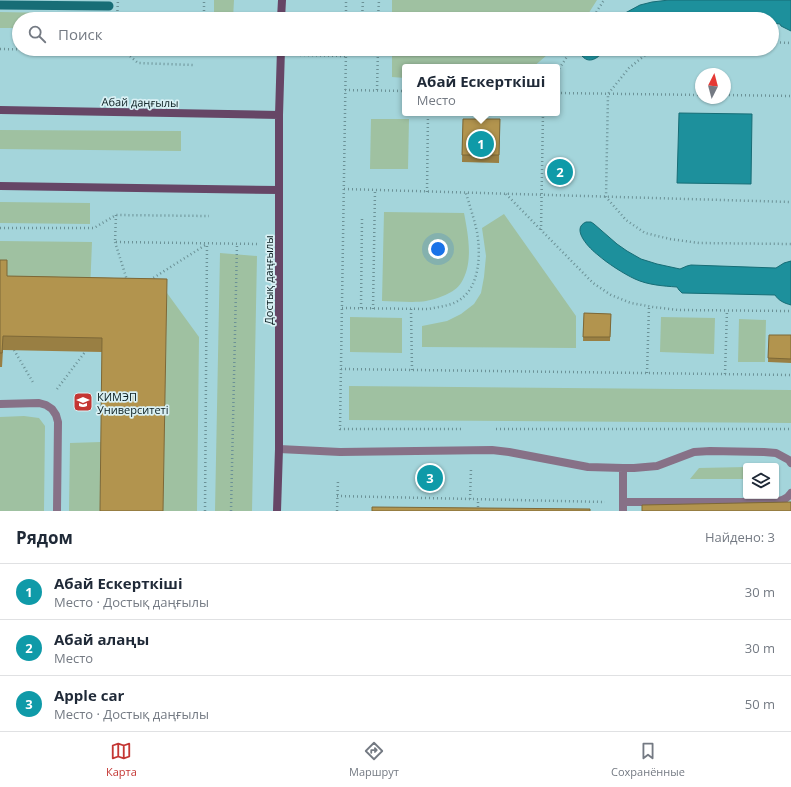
<!DOCTYPE html>
<html lang="ru">
<head>
<meta charset="utf-8">
<style>
  body { margin:0; font-family:"Open Sans",sans-serif; background:#f6f6f7; color:#1f2937 }
  .controls { position:absolute; right:12px; bottom:12px; display:grid; overflow:hidden; border-radius:4px; box-shadow:0 1px 3px #0004 }
  .controls button { width:36px; height:36px; display:grid; place-items:center; padding:0; border:0; border-bottom:1px solid #e0e1e3; background:#fff; color:#1f2937; font:20px sans-serif }
  .compass { position:absolute; left:695px; top:68px; width:36px; height:36px; border-radius:50%; background:#fff; box-shadow:0 1px 3px #0004; rotate:6deg }
  .you { position:absolute; left:438px; top:249px; width:14px; height:14px; margin:-10px; border:3px solid #fff; border-radius:50%; background:#1a73e8; box-shadow:0 0 0 6px #1a73e833 }
  .badge { display:grid; place-items:center; width:26px; height:26px; border-radius:50%; background:#c43633; color:#fff; font-size:13px; font-weight:700 }
  .pin { position:absolute; translate:-50% -50%; border:2px solid #fff; box-shadow:0 1px 4px #0006 }
  .popup { position:absolute; left:402px; top:64px; width:158px; height:52px; box-sizing:border-box; display:grid; place-content:center; border-radius:4px; background:#fff; filter:drop-shadow(0 1px 3px #0005); font-size:13px; white-space:nowrap; color:#747a83 }
  .popup b { font-size:15px; color:#1f2937 }
  .popup::after { content:''; position:absolute; left:50%; top:100%; margin-left:-8px; border:8px solid transparent; border-top-color:#fff }
  .list { margin:0; padding:0; list-style:none }
  h2 { display:flex; justify-content:space-between; align-items:center; height:52px; margin:0; padding:0 16px; font-size:17px }
  h2 small { font-size:13px; font-weight:400; color:#747a83 }
  .list li { display:grid; grid-template-columns:26px 1fr auto; gap:12px; align-items:center; box-sizing:border-box; height:56px; padding:0 16px; border-top:1px solid #e0e1e3 }
  .list b { display:block; font-size:15px; white-space:nowrap }
  .list p { margin:0; font-size:13px; white-space:nowrap; color:#747a83 }
  .list em { font-size:13px; font-style:normal; color:#747a83 }
  .icon { flex:none; width:22px; height:22px; fill:none; stroke:currentColor; stroke-width:2; stroke-linecap:round; stroke-linejoin:round }
  .map { position:relative; flex:none; width:791px; height:511px; overflow:hidden }
  .search { position:absolute; background:#fff; box-shadow:0 1px 3px #0004; left:12px; right:12px; top:12px; height:44px; display:flex; align-items:center; gap:10px; box-sizing:border-box; padding:0 14px; border-radius:22px; color:#747a83; font-size:15px }
  .sheet { height:220px; background:#fff }
  nav { display:flex; justify-content:space-around; align-items:center; box-sizing:border-box; height:56px; border-top:1px solid #e0e1e3; background:#fff; font-size:11px; color:#747a83 }
  nav a { display:grid; justify-items:center; gap:2px }
  nav .on { color:#c43633 }
  .map>svg:first-child { display:block }
  .green { fill:#9fc1a1 }
  .water { fill:#1d909c; stroke:#176d76 }
  .lines { fill:none; stroke-linecap:round; stroke-linejoin:round }
  .stream { stroke:#176d76; stroke-width:9 }
  .path { stroke:#6b9196; stroke-width:2.5; stroke-dasharray:1 3; stroke-linecap:butt }
  .lane { stroke:#877187; stroke-width:8 }
  .secondary { stroke:#664666; stroke-width:8 }
  .wall { fill:#997f43 }
  .building { fill:#b2944e; stroke:#7d6837 }
  .labels { text-anchor:middle; dominant-baseline:central; stroke-width:3.5; stroke-linejoin:round; paint-order:stroke }
  .street-label { font-size:11px; fill:#091c1f; stroke:#d9f0f4 }
  .poi-label { font-size:11px; fill:#091c1f; stroke:#d9f0f4; text-anchor:start }
</style>
</head>
<body>
<div class="map">
<svg width="791" height="511" viewBox="0 0 791 511">
  <rect width="100%" height="100%" fill="#a4d5db"/>
  <!-- green -->
  <path class="green" d="M214 0H234L233 19H214Z
    M392 0H597L585 19H392Z
    M0 12 104 14V19H19V28H0Z
    M130 12 192 17V19H129Z
    M392 49H554L533 67H405V78L392 77Z
    M371 119H409L408 169H370Z
    M0 130 181 131V151L0 149Z
    M0 202 90 203V224L0 223Z
    M384 212 464 213C468 234 474 263 461 283 455 293 437 299 426 301 414 303 395 301 382 301Z
    M504 214 576 316V348L422 347V326L447 321 461 314 474 304 481 293 484 277 486 256 482 228Z
    M0 241 92 242 90 292 7 290 0 274Z
    M220 253 257 256 252 511H215Z
    M167 293 199 337 197 511H163Z
    M350 317 402 318V353L350 352Z
    M661 317 715 318 714 354 660 352Z
    M739 319 766 320 765 362H738Z
    M349 386 791 390V423L349 420Z
    M24 416 39 418 45 426 44 511H0V417Z
    M101 442 100 511H69L70 443Z
    M746 467V479H690L699 468Z"/>
  <!-- water -->
  <path class="water" d="M669 0H791V31L781 26 780 24 772 23V19H686L684 18 671 19H614L640 5 652 2Z
    M582 49H607C600 55 591 66 582 56Z
    M679 113 752 114 751 184 677 183Z
    M586 222H591L594 224 617 244 627 251 641 259 657 264 680 269 687 266 691 265 776 268 784 263 791 261V305C784 303 779 301 775 295L682 293 679 290 677 287C663 286 648 285 635 279 624 274 607 263 598 255 590 249 570 229 586 222Z"/>
  <g class="lines">
    <!-- stream -->
    <path class="stream" d="M0 5 109 6"/>
    <!-- path -->
    <path class="path" d="M117 19 118 0
      M204 19V0
      M346 19V0
      M362 19 363 0
      M378 19 379 0
      M592 19 604 0
      M772 42 791 43
      M0 49 124 51 261 54
      M346 49 340 429H461
      M655 49 649 52 629 68 608 94 606 197 626 220 645 233 670 239 699 243 791 244
      M362 50V49
      M124 51 138 63 193 65
      M300 55 345 56
      M557 72 572 49
      M345 90 405 91
      M377 90 378 49
      M557 93 701 95
      M725 95 791 96
      M543 113 541 230 593 283 611 295 631 303 653 307 678 310 791 311
      M344 189 791 202
      M427 192 428 113
      M506 194 540 229
      M116 215 115 242 258 244
      M0 228H94L116 215 209 216
      M115 242 127 280
      M150 280 207 244
      M342 308 429 309C438 307 448 306 456 302 480 290 481 255 477 232 474 219 470 206 466 193
      M361 308 362 218
      M373 309 375 190
      M411 309 412 370
      M14 350 34 384
      M341 369 791 375
      M647 373 649 306
      M725 374 727 310
      M57 389 85 352
      M496 429H791
      M337 496 605 502
      M470 499 471 469
      M205 511 207 244
      M231 511 237 244
      M337 511 338 480
      M478 511V499"/>
    <!-- lane -->
    <path class="lane" d="M0 404 39 403 46 405 52 409 56 415 58 422 57 511
      M279 449 340 452 492 450 509 452 588 467 623 468H634L657 466 694 452 710 451 764 452 776 453 789 460 791 463
      M623 468V511
      M623 502H770C779 501 786 501 791 493"/>
    <!-- secondary -->
    <path class="secondary" d="M281 19 282 0
      M0 110 279 115
      M0 186 279 190
      M277 511 279 449V115L281 49"/>
  </g>
  <!-- wall -->
  <path class="wall" d="M463 119H500L499 163 462 162Z
    M0 260 7 276 167 279 102 352 3 350 2 367H0Z
    M584 313 611 314 610 341H583Z
    M769 335H791V363L768 362Z"/>
  <!-- building -->
  <path class="building" d="M463 119H500L499 155H462Z
    M0 260H7V276L167 279 163 511H100L102 338 3 336 2 353H0Z
    M584 313 611 314 610 337H583Z
    M769 335H791V359L768 358Z
    M791 502V511H642V505Z
    M372 507 590 509V511H372Z"/>
  <!-- icons -->
  <defs>
    <g id="university-square" transform="scale(1)"><rect x="-9" y="-9" width="18" height="18" rx="4" fill="#c43633" stroke="#d9f0f4"/><path d="M0-5L7-2L0 1L-7-2ZM-4 1L0 2.5L4 1V4Q0 6-4 4Z" fill="#fff"/></g>
  </defs>
  <g fill-rule="evenodd">
    <use href="#university-square" x="83" y="402"/>
  </g>
  <g class="labels">
    <!-- street labels -->
    <g class="street-label">
      <text transform="translate(140 102) rotate(1)">Абай даңғылы</text>
      <text transform="translate(268 280) rotate(-90)">Достық даңғылы</text>
    </g>
    <!-- poi labels -->
    <g class="poi-label">
      <text x="97" y="396">КИМЭП<tspan x="97" dy="13">Университеті</tspan></text>
    </g>
  </g>
</svg>
<div class="controls">
<button><svg class="icon" aria-label="layers" viewBox="0 0 24 24"><path d="M12 4l9 5-9 5-9-5zM3 14l9 5 9-5"/></svg></button>
</div>
<svg class="compass" viewBox="-18 -18 36 36"><path d="M0-13l5 13h-10z" fill="#e53935"/><path d="M0 13l5-13h-10z" fill="#747a83"/></svg>
<div class="you"></div>
<div class="pin badge" style="left:481px;top:144px;background:#0f9aa8">1</div>
<div class="popup"><b>Абай Ескерткіші</b>Место</div>
<div class="pin badge" style="left:560px;top:172px;background:#0f9aa8">2</div>
<div class="pin badge" style="left:430px;top:478px;background:#0f9aa8">3</div>
<div class="search"><svg class="icon" aria-label="search" viewBox="0 0 24 24"><circle cx="10" cy="10" r="6"/><path d="M15 15l6 6"/></svg>Поиск</div>
</div>
<section class="sheet">
<h2>Рядом<small>Найдено: 3</small></h2>
<ul class="list">
<li><span class="badge" style="background:#0f9aa8">1</span><div><b>Абай Ескерткіші</b><p>Место · Достық даңғылы</p></div><em>30 m</em></li>
<li><span class="badge" style="background:#0f9aa8">2</span><div><b>Абай алаңы</b><p>Место</p></div><em>30 m</em></li>
<li><span class="badge" style="background:#0f9aa8">3</span><div><b>Apple car</b><p>Место · Достық даңғылы</p></div><em>50 m</em></li>
</ul>
</section>
<nav>
<a class="on"><svg class="icon" aria-label="map" viewBox="0 0 24 24"><path d="M3 6l6-2 6 2 6-2v14l-6 2-6-2-6 2zM9 4v14M15 6v14"/></svg>Карта</a>
<a><svg class="icon" aria-label="directions" viewBox="0 0 24 24"><path d="M12 3l9 9-9 9-9-9zM9 14v-3h6M13 9l2 2-2 2"/></svg>Маршрут</a>
<a><svg class="icon" aria-label="saved" viewBox="0 0 24 24"><path d="M7 4h10v16l-5-4-5 4z"/></svg>Сохранённые</a>
</nav>
</body>
</html>
